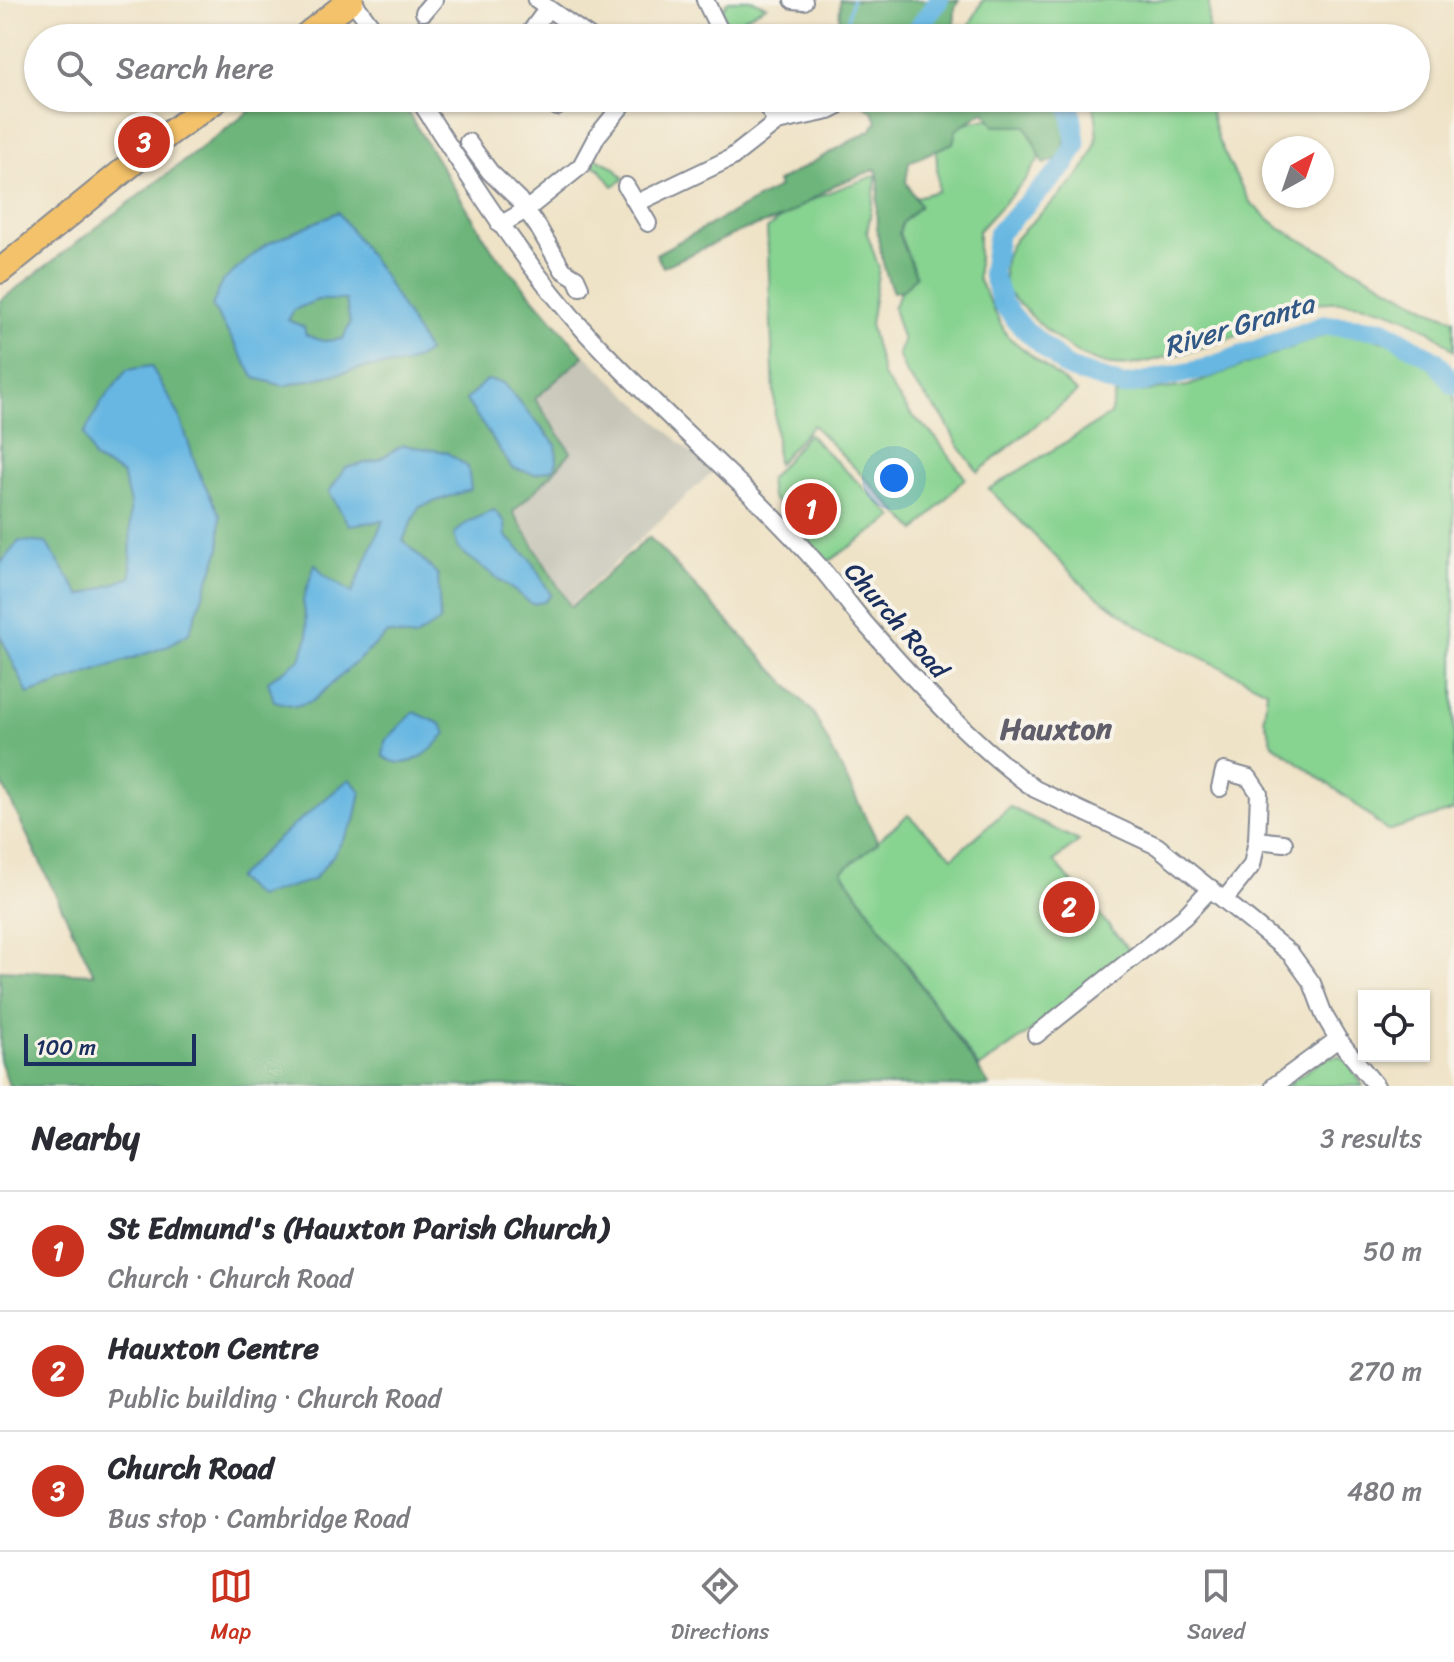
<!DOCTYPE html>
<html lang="en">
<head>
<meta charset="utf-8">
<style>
  body { margin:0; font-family:Sriracha,sans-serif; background:#f2f2f3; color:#2b2b33 }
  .controls { position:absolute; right:24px; bottom:24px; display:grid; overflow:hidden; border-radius:0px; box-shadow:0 2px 6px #0004 }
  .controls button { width:72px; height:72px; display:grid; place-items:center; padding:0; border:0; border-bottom:2px solid #e1e1e2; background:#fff; color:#2b2b33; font:40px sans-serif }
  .compass { position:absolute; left:1262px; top:136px; width:72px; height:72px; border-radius:50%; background:#fff; box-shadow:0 2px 6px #0004; rotate:40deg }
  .scale { position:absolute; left:24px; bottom:20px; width:172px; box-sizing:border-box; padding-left:8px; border:4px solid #1b2f5e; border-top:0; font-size:22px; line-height:28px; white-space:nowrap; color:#1b2f5e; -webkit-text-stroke:6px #f7f3e8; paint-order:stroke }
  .you { position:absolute; left:894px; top:478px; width:28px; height:28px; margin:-20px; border:6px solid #fff; border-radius:50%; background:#1a73e8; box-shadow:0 0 0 12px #1a73e833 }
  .badge { display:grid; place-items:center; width:52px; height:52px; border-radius:50%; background:#c8321e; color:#fff; font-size:26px; font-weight:700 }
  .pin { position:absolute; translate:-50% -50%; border:4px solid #fff; box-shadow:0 2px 8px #0006 }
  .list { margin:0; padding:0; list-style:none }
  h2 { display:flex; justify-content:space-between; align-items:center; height:104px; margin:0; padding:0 32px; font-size:34px }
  h2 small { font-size:26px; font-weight:400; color:#7c7c81 }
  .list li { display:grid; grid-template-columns:52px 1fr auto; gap:24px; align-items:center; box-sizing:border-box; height:120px; padding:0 32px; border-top:2px solid #e1e1e2 }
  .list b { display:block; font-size:30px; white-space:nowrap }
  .list p { margin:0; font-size:26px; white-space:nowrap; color:#7c7c81 }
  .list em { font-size:26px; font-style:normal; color:#7c7c81 }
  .icon { flex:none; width:44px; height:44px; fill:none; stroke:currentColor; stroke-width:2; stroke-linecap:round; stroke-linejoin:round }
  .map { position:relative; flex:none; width:1454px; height:1086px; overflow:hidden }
  .search { position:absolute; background:#fff; box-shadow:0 2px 6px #0004; left:24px; right:24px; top:24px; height:88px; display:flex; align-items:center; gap:20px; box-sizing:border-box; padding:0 28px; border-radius:44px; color:#7c7c81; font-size:30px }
  .sheet { height:464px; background:#fff }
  nav { display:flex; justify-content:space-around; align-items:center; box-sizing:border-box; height:112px; border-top:2px solid #e1e1e2; background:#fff; font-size:22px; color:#7c7c81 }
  nav a { display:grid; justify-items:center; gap:4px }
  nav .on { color:#c8321e }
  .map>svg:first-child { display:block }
  .industrial { fill:#c6c5b8 }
  .green { fill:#87d390; stroke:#518177; stroke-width:2 }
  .forest { fill:#6db57a; stroke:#44726c; stroke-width:2 }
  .water { fill:#68b7e2; stroke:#4273a0; stroke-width:2; fill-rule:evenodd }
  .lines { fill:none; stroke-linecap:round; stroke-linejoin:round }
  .stream { stroke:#68b7e2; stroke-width:3 }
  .river { stroke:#68b7e2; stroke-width:20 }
  .minor-casing { stroke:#858992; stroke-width:20 }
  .highway-casing { stroke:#858992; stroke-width:28 }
  .minor { stroke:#fff; stroke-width:16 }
  .highway { stroke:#f4c26a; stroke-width:24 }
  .labels { text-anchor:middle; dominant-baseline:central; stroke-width:8; stroke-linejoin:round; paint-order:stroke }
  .street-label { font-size:26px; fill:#1b2f5e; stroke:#f7f3e8 }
  .water-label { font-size:28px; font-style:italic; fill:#325886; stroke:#f7f3e8 }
  .quarter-label { font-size:30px; font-weight:bold; fill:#615e6b; stroke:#f7f3e8 }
</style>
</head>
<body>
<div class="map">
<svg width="1454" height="1086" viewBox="0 0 1454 1086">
  <rect width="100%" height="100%" fill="#f7f3e8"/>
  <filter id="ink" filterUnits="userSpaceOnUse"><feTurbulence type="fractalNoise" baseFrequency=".0125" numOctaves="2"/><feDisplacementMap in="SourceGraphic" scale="16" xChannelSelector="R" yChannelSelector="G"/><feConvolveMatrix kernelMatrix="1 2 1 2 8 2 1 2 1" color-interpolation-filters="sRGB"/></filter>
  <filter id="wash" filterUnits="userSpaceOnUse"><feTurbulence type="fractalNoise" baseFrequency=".006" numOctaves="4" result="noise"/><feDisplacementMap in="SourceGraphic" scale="32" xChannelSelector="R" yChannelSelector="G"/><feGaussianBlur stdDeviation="1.8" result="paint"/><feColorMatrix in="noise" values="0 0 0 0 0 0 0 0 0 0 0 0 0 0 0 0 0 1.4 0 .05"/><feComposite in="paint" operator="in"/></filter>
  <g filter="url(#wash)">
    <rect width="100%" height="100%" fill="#efe3c7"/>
    <!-- industrial -->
    <path class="industrial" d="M585 355 712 472 571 604 515 513 571 452 536 400Z"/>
    <!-- green -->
    <path class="green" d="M732 0H753L766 6 733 24 736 31 730 34 722 10 727 2Z
      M983 0H1209L1208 38H963Z
      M1090 98H1207L1218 140 1233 171 1250 202 1265 216 1281 229 1431 310 1454 319V351C1416 313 1356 294 1303 305 1288 308 1274 320 1260 326 1228 341 1195 350 1162 358 1142 363 1122 369 1102 363 1064 353 1033 317 1006 291 1004 276 1002 263 1009 249 1014 238 1025 229 1033 221 1069 186 1115 154 1090 98Z
      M1030 114 1049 143 1026 179 978 231V279L1007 336 1077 392 978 472 958 445 943 417 906 374 898 354 903 341 893 308 907 278 896 234 905 200 938 191 936 141C954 120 1004 116 1030 114Z
      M595 157 615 168 624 179 613 186 599 168 592 165Z
      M877 175 867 233 879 268 870 324 883 376 911 414 936 438 965 478 916 531 813 425 777 464 767 229C797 202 839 188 877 175Z
      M1330 333 1373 337 1418 355 1454 395V810L1387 831 1349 799 1273 744 1264 719 1267 690 1140 627 1086 588 989 489 1110 415 1115 395 1188 386Z
      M808 434 894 517 826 563 771 496 769 480Z
      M1010 807 1079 841 1054 861 1129 950 1089 990 979 1068 842 871 908 815 953 857Z
      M1339 1056 1348 1062 1363 1086H1285L1327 1057Z"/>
    <!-- forest -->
    <path class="forest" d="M840 0H959L955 7 954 38H911L904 33 886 30 883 38H839Z
      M267 98H399L493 251 584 356 535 399 571 452 551 475 513 512 571 607 649 537 813 712 878 842 842 871 990 1086H9L0 1060V970L94 974 0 779V301Z
      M855 98H1054L1068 120 1063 157 1044 164 1026 126H994L985 111 956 130 953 143 909 162 906 182 920 206 903 222 899 233 916 276 903 290 893 292C882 267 875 234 877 206 877 189 882 186 876 169L835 185 782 218 743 230 663 267 656 254 765 195 779 187 777 182 871 130 877 122 873 112Z"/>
    <!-- water -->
    <path class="water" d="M338 212 383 275 428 352 406 364 362 368 284 386 255 378 212 306 222 282 265 245ZM317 300H346L350 323 343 339 323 341 306 335 304 327 288 320 294 310Z
      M151 366 179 415 198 471 220 515V549L189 633 165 647 28 694 0 635V564L19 541 46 543 81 596 131 577 130 503 122 474 94 459 84 434 101 403 127 370Z
      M486 380 503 383 556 445 557 462 553 469 535 474 512 468 466 400Z
      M403 445 446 452 468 467 471 489 419 507 403 540 438 575 440 621 414 638 388 633 313 701 295 706 274 701 268 681 300 659 308 637 303 600 315 564 324 575 352 593 383 521 349 525 329 492 345 468 378 460Z
      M494 510 505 522 506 536 530 559 551 595 544 602 532 604 458 549 454 534 468 522Z
      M414 712 441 724 446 733C431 753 406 774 383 756L385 741Z
      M349 779 361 791 355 821 332 857 313 880 257 897 236 879 274 842Z"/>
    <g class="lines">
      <!-- stream -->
      <path class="stream" d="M846 38 844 36 852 0"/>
      <!-- river -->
      <path class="river" d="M911 38 939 0
        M1063 98 1071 111 1076 145 1065 165 998 233 992 273 1002 303 1022 327 1068 368 1123 386 1204 369 1325 325 1384 330 1436 361 1454 385"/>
    </g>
  </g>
  <g filter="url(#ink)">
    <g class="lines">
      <!-- minor casing -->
      <g class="minor-casing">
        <path id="minor" d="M352 0 380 38
          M536 0 591 38
          M705 0 719 29 715 38
          M793 0 804 1
          M424 12 434 0
          M526 38 548 8
          M418 98C471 180 522 262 588 335 662 415 748 485 820 567 837 587 852 609 869 628 918 684 975 746 1035 789L1157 846 1291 954 1312 983 1324 1015 1338 1039 1376 1086
          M548 98 557 107
          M761 98 777 122
          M468 142 490 172 519 200 538 227 563 270 576 278 580 287
          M626 186 648 223
          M637 203 731 158 777 122 829 111 835 108 838 98
          M500 225 526 210 581 166 597 136 628 98
          M1220 788 1224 771 1249 778 1259 793 1257 840 1252 865 1225 899
          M1257 840 1284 843
          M1036 1035 1184 917 1211 888
          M1274 1086 1338 1039"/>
      </g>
      <!-- highway casing -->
      <g class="highway-casing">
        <path id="highway" d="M303 38 351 0
          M0 271 171 132 219 98"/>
      </g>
      <!-- minor -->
      <use href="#minor" class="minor"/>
      <!-- highway -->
      <use href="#highway" class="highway"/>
    </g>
  </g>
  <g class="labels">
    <!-- street labels -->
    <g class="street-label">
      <text transform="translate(897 620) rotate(49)">Church Road</text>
    </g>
    <!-- water labels -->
    <g class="water-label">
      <text transform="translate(1239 325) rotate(-17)">River Granta</text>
    </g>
    <!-- quarter labels -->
    <g class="quarter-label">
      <text x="1056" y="729">Hauxton</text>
    </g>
  </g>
</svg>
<div class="controls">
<button><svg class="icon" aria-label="locate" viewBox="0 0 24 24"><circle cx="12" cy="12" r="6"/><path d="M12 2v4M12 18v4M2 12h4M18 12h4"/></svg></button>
</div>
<svg class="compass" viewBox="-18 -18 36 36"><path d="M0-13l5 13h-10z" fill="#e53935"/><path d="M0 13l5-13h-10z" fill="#7c7c81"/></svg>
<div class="scale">100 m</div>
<div class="you"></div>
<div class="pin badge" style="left:811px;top:509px">1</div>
<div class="pin badge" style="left:1069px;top:907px">2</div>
<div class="pin badge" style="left:144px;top:142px">3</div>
<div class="search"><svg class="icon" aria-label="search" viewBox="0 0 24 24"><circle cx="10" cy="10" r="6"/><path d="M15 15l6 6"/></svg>Search here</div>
</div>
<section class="sheet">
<h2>Nearby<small>3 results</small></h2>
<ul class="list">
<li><span class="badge">1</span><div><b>St Edmund's (Hauxton Parish Church)</b><p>Church · Church Road</p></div><em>50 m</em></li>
<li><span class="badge">2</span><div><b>Hauxton Centre</b><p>Public building · Church Road</p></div><em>270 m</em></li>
<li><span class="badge">3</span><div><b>Church Road</b><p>Bus stop · Cambridge Road</p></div><em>480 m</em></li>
</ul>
</section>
<nav>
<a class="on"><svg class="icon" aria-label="map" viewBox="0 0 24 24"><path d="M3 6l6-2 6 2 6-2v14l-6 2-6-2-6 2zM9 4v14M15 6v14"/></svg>Map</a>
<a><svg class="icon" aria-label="directions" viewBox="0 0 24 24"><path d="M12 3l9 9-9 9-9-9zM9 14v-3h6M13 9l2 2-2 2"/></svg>Directions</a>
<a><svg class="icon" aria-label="saved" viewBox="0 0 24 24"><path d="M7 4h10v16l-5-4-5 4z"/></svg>Saved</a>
</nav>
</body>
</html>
